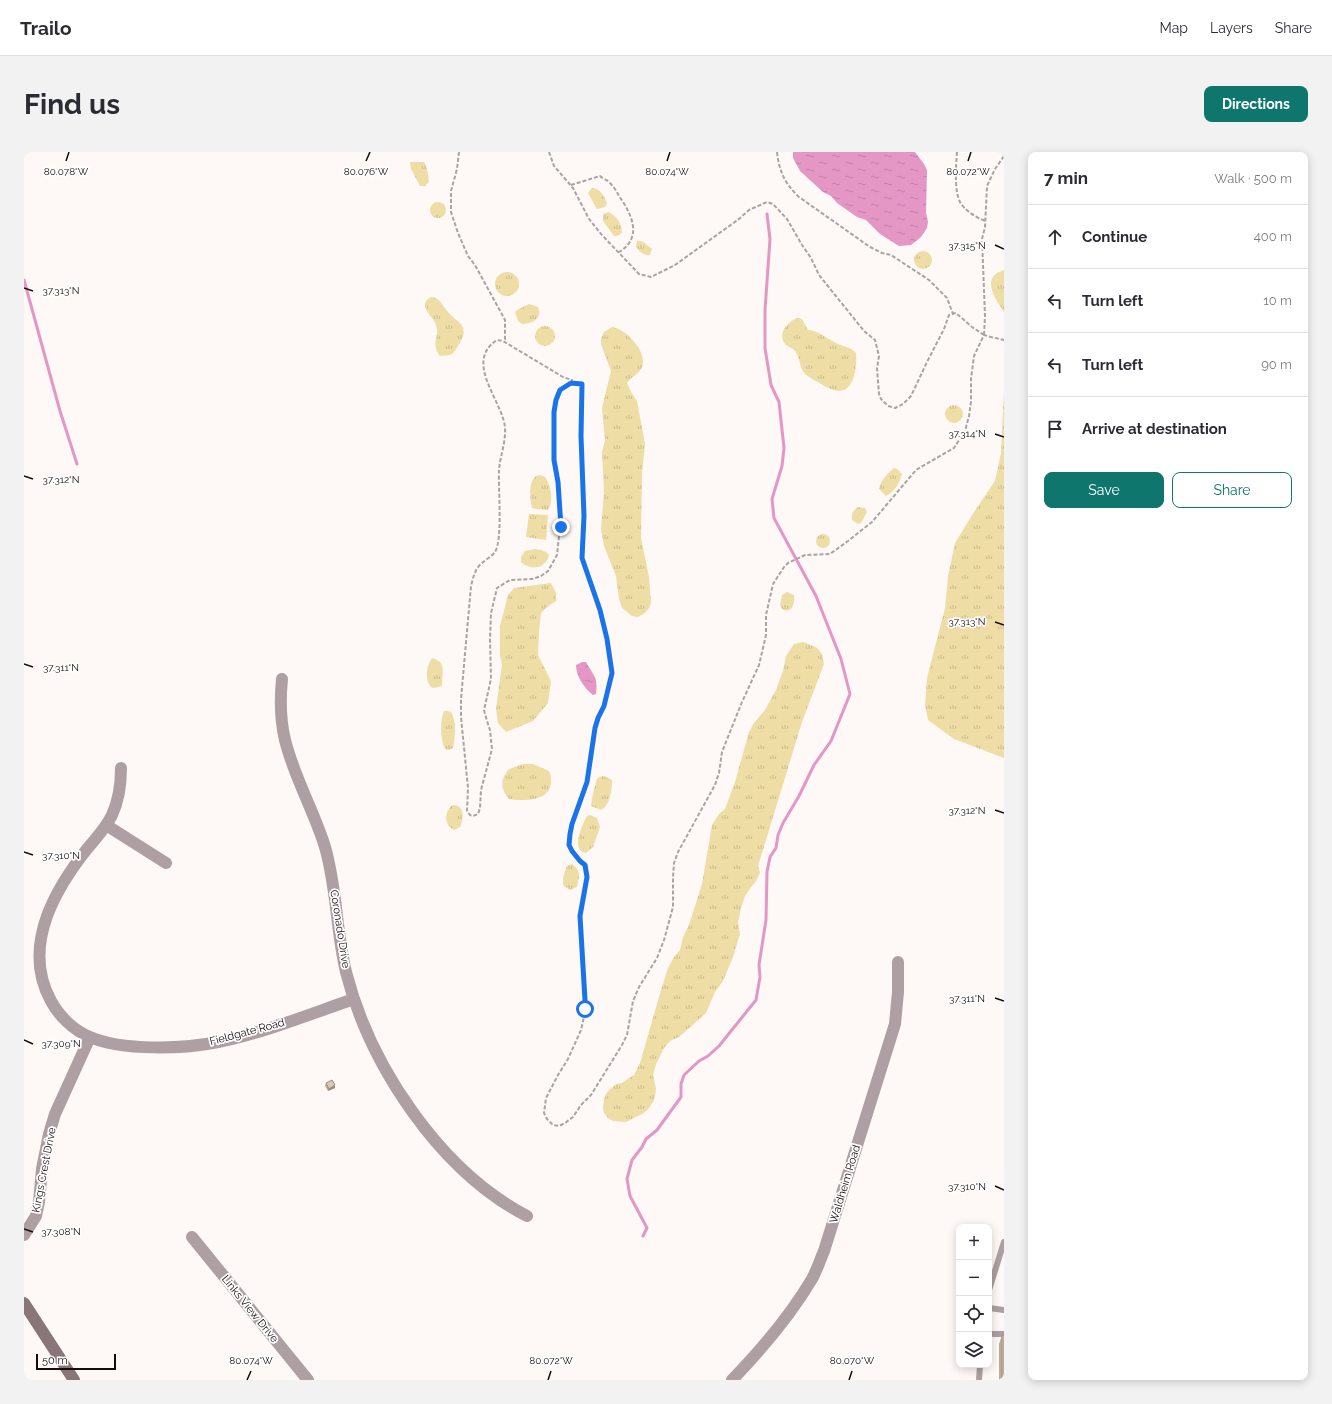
<!DOCTYPE html>
<html lang="en">
<head>
<meta charset="utf-8">
<style>
  body { margin:0; font-family:Raleway,sans-serif; background:#f2f2f3; color:#2b2b33 }
  .controls { position:absolute; right:12px; bottom:12px; display:grid; overflow:hidden; border-radius:8px; box-shadow:0 2px 10px #0003 }
  .controls button { width:36px; height:36px; display:grid; place-items:center; padding:0; border:0; border-bottom:1px solid #e1e1e2; background:#fff; color:#2b2b33; font:20px sans-serif }
  .scale { position:absolute; left:12px; bottom:10px; width:80px; box-sizing:border-box; padding-left:4px; border:2px solid #160c09; border-top:0; font-size:11px; line-height:14px; white-space:nowrap; color:#160c09; -webkit-text-stroke:3px #fff; paint-order:stroke }
  .stop { position:absolute; width:12px; height:12px; margin:-9px; border:3px solid #1a73e8; border-radius:50%; background:#fff }
  .stop.end { background:#1a73e8; border-color:#fff; box-shadow:0 1px 4px #0008 }
  .list { margin:0; padding:0; list-style:none }
  h2 { display:flex; justify-content:space-between; align-items:center; height:52px; margin:0; padding:0 16px; font-size:17px }
  h2 small { font-size:13px; font-weight:400; color:#7c7c81 }
  .list li { display:grid; grid-template-columns:26px 1fr auto; gap:12px; align-items:center; box-sizing:border-box; height:64px; padding:0 16px; border-top:1px solid #e1e1e2 }
  .list b { display:block; font-size:15px; white-space:nowrap }
  .list em { font-size:13px; font-style:normal; color:#7c7c81 }
  .actions { display:flex; gap:8px; padding:12px 16px }
  .actions a { flex:1; padding:9px 0; border:1px solid #0f766e; border-radius:8px; text-align:center; font-size:14px; color:#0f766e }
  .actions .main { background:#0f766e; color:#fff }
  .icon { flex:none; width:22px; height:22px; fill:none; stroke:currentColor; stroke-width:2; stroke-linecap:round; stroke-linejoin:round }
  .map { position:relative; flex:none; width:980px; height:1228px; overflow:hidden; border-radius:8px }
  header { display:flex; align-items:center; gap:24px; box-sizing:border-box; height:56px; padding:0 20px; background:#fff; border-bottom:1px solid #e1e1e2 }
  header strong { font-size:19px }
  nav { display:flex; gap:22px; margin-inline-start:auto; font-size:14px }
  .intro { display:flex; align-items:center; justify-content:space-between; box-sizing:border-box; height:96px; padding:0 24px }
  h1 { margin:0; font-size:28px }
  .button { padding:10px 18px; border-radius:8px; background:#0f766e; color:#fff; font-size:14px; font-weight:700 }
  main { display:flex; gap:24px; padding:0 24px }
  aside { flex:1; background:#fff; border-radius:8px; box-shadow:0 2px 10px #0003 }
  .map>svg:first-child { display:block }
  .grass { fill:url(#grass-tufts) }
  .water { fill:url(#water-ripples) }
  .lines { fill:none; stroke-linecap:round; stroke-linejoin:round }
  .stream { stroke:#e497c5; stroke-width:3 }
  .path { stroke:#aaa3a1; stroke-width:2; stroke-dasharray:4 2; stroke-linecap:butt }
  .lane { stroke:#aea0a2; stroke-width:6 }
  .street { stroke:#aea0a2; stroke-width:12 }
  .secondary { stroke:#897678; stroke-width:12 }
  .wall { fill:#bdac9b }
  .shaded-wall { fill:#9a8c7e }
  .building { fill:#dcc8b4; stroke:#9a8c7e }
  .route { stroke:#1a73e8; stroke-width:5 }
  .ticks { fill:none; stroke:#160c09; stroke-width:1.5 }
  .labels { text-anchor:middle; dominant-baseline:central; stroke-width:3.5; stroke-linejoin:round; paint-order:stroke }
  .street-label { font-size:11px; fill:#160c09; stroke:#fff }
  .ticks-label { font-size:10px; text-anchor:middle; fill:#160c09; stroke:#fff; stroke-width:3.5; stroke-linejoin:round; paint-order:stroke }
</style>
</head>
<body>
<header>
<strong>Trailo</strong>
<nav><a>Map</a><a>Layers</a><a>Share</a></nav>
</header>
<div class="intro"><h1>Find us</h1><a class="button">Directions</a></div>
<main>
<div class="map">
<svg width="980" height="1228" viewBox="0 0 980 1228">
  <defs>
    <pattern id="grass-tufts" width="24" height="20" patternUnits="userSpaceOnUse"><rect width="24" height="20" fill="#eedda5"/><path d="M3 7l-1-3M5 7V3M7 7l1-3M15 17l-1-3M17 17v-4M19 17l1-3" fill="none" stroke="#cbbc8d"/></pattern>
    <pattern id="water-ripples" width="26" height="14" patternUnits="userSpaceOnUse"><rect width="26" height="14" fill="#e497c5"/><path d="M2 4q2-2 4 0t4 0M15 11q2-2 4 0t4 0" fill="none" stroke="#c381a8"/></pattern>
  </defs>
  <rect width="100%" height="100%" fill="#fef8f6"/>
  <!-- grass -->
  <path class="grass" d="M386 10H400C404 17 404 23 405 30L401 34H396L387 17Z
    M568 36C576 36 581 45 583 52L581 55 573 57 564 41Z
    M406 58a8 8 0 1 1 16 0a8 8 0 1 1-16 0Z
    M585 60C593 65 598 71 598 81L593 84H590L579 69V62Z
    M613 89H618L628 97 626 103C620 104 615 99 612 95Z
    M890 108a9 9 0 1 1 18 0a9 9 0 1 1-18 0Z
    M980 118V160C971 147 956 125 980 118Z
    M471 132a12 12 0 1 1 24 0a12 12 0 1 1-24 0Z
    M407 145C416 145 419 155 425 161 428 165 433 168 436 171 444 180 437 189 432 197 431 198 430 200 428 202 425 204 420 203 416 204 406 191 416 186 412 173 410 166 401 160 401 153 401 149 404 147 407 145Z
    M505 152 514 155C519 167 508 172 498 172L494 169 491 160 495 157Z
    M774 166 778 167 784 178C794 179 801 185 810 190 818 195 826 194 832 201 833 214 831 239 814 239 808 238 802 235 797 232 792 229 786 226 781 222 775 215 776 204 771 199 769 196 764 195 761 192 753 181 764 169 774 166Z
    M511 184a10 10 0 1 1 20 0a10 10 0 1 1-20 0Z
    M588 175C602 177 624 200 618 215 615 223 607 224 603 231L607 240 613 249 621 292 618 322 617 386 625 425 627 451 625 456 621 461 614 465 608 464 598 456 595 447 592 424 580 394 577 377 580 340 578 300 581 288 578 256 587 219 577 192V186L580 180Z
    M980 237V606L930 587 904 568 901 553 903 526 921 456 924 424 931 391 950 360 971 329 977 301Z
    M921 262a9 9 0 1 1 18 0a9 9 0 1 1-18 0Z
    M870 316 873 317 878 322C876 331 870 340 862 344L855 337C857 328 863 322 870 316Z
    M516 323 521 325C527 333 530 349 524 358L512 357 508 356C506 346 504 331 512 324Z
    M834 355 841 356 843 360 837 371 834 372 828 368C827 362 829 359 834 355Z
    M505 362 524 363 522 388 502 385Z
    M792 389a7 7 0 1 1 14 0a7 7 0 1 1-14 0Z
    M511 397C517 398 521 398 525 403 522 417 506 419 497 410V405L501 399Z
    M527 431 532 441V449L523 455 517 461 515 479 514 503 527 529 524 551 509 569 482 580 474 571 472 557 478 513 476 503V474L484 443 490 436Z
    M763 440 770 443C771 451 768 463 758 457L756 453 758 443Z
    M779 490 792 495 798 502 800 512 778 570 734 714 736 721 732 729 727 735 721 744 717 756 714 770 716 782 709 805 699 829 691 840 682 861 655 885 646 889 640 896 632 912 629 923 632 937 631 944 629 950 625 956 620 961 602 970 589 969 584 966 580 961 579 956 580 947 583 940 592 932 598 931 610 923 616 911 637 838 644 816 650 805 656 798 659 785 665 773 678 732 688 673 695 662 701 657 711 630 725 580 730 571 741 558 752 538 759 519 762 504 770 492Z
    M408 506C423 510 418 520 418 534L410 536 407 535C400 528 403 513 408 506Z
    M420 559H423L427 560C433 569 431 586 429 596L425 598 421 597C416 587 416 570 420 559Z
    M499 612H509L525 619C527 623 527 626 527 631 525 650 499 649 485 647 476 637 476 627 485 617Z
    M580 624 588 628C588 638 586 654 577 658L567 654 569 641 573 627 575 625Z
    M428 653C441 653 440 666 436 675L430 678C420 673 420 661 428 653Z
    M566 663 573 666 576 675 569 695 562 701C546 698 558 674 563 664Z
    M548 712C558 720 555 724 553 735L546 738 539 733V725L543 714Z"/>
  <!-- water -->
  <path class="water" d="M769 0H891L900 12 903 18 902 61 904 70 903 76 897 85 887 93 875 94 856 82 842 68 833 65 813 51 807 44 799 40 776 19 769 6Z
    M558 510H562C570 525 574 524 572 542L569 543C560 536 552 524 552 513Z"/>
  <g class="lines">
    <!-- stream -->
    <path class="stream" d="M0 128 36 259 53 312
      M619 1084 623 1076 606 1044 603 1027 608 1008 618 995 622 987 633 978 657 945V932L660 923 675 909 684 904 695 894 732 848 736 825 735 813 742 768 743 720 746 705 752 696 754 683 759 671 775 644 790 613 807 589 826 542 817 507 792 444 750 366 748 347 758 314 760 296 755 250 747 233 741 196V158L746 87 743 62"/>
    <!-- path -->
    <path class="path" d="M435 0 433 17 427 39V60L434 81 444 104 451 113 481 168V187L479 189
      M525 0 530 14 549 36 565 67 577 82 615 122 627 125 651 113 715 67 725 58 743 50 749 52 763 67 778 93 787 106 795 123 840 179 851 188 855 204 853 216 855 242 857 247 864 254 871 256 879 252 887 244 903 210 920 177 925 163 932 161 948 175 960 183
      M753 0C755 19 761 32 775 45L846 95 858 101 867 103 905 128 923 146 929 162
      M933 0C932 13 930 38 936 50 941 59 952 65 961 69
      M547 33 576 24C579 27 584 28 586 31 590 35 593 40 595 44 608 62 619 86 595 100
      M960 183 961 164 958 87 961 75 963 34 971 17 980 4
      M547 231 548 228 539 225 479 189 473 188C439 210 479 249 481 276 482 290 476 305 475 318 474 336 479 387 471 400 467 405 461 408 457 412 451 417 449 426 447 434L437 547V565L444 636 443 659 446 663 449 664 454 662 456 656 457 638 468 597 466 578 463 569 460 558 467 527 466 487 467 461 473 436 486 428 508 427 517 424 524 419 533 403 537 366 534 330 530 307V259L532 248 536 238 547 231 558 232 557 285 560 364 558 406 567 434 572 447 583 487 588 521 580 554 574 566 571 576 563 630 548 672 546 682 545 693 547 699 556 709 561 713 563 725 556 764 561 848 560 865 557 878 544 907 534 923 522 946 520 961 523 967 529 973 535 974 541 971 549 965 557 953 567 943 598 893 603 883 609 849 615 835 633 806 640 788 649 755V726L650 711 654 700 691 633 695 621 698 600 718 550 735 513 742 483V463L749 432 760 415 764 411 781 403 806 402 824 389 848 370 892 318 930 296 941 279 945 264 947 250V227L950 204 960 183 967 185 980 188"/>
    <!-- lane -->
    <path class="lane" d="M965 1138 980 1090
      M965 1156 980 1158
      M965 1182H980
      M955 1228 956 1213"/>
    <!-- street -->
    <path class="street" d="M258 527C256 547 256 567 261 588 270 625 290 659 301 695 313 736 312 779 322 820 346 914 416 1019 503 1064
      M97 616C97 632 95 648 88 663 82 676 72 686 63 697 47 717 32 740 23 764 13 792 12 822 27 849 35 864 49 878 66 885 98 899 160 897 194 890 239 881 286 862 330 847
      M82 673 142 711
      M0 1083 12 1064 15 1050 18 1017 25 982 31 962 66 885
      M168 1085 284 1228
      M708 1228C738 1197 766 1164 788 1127 793 1118 796 1108 800 1099L871 872 874 840V810"/>
    <!-- secondary -->
    <path class="secondary" d="M0 1151 50 1228"/>
  </g>
  <!-- wall -->
  <path class="wall" d="M302 931 311 936 304 939 301 934Z
    M978 1183 980 1228H975V1192Z"/>
  <!-- shaded-wall -->
  <path class="shaded-wall" d="M311 933V936L304 939 305 937Z"/>
  <!-- building -->
  <path class="building" d="M308 928 311 933 305 937 302 931Z
    M978 1183H980V1228H978Z"/>
  <g class="lines">
    <!-- route -->
    <path class="route" d="M537 375 534 330 530 308V260L532 248 536 238 547 231 558 232 557 284 560 364 558 406 576 458 583 487 588 521 580 554 574 566 571 576 563 630 548 672 546 682 545 693 548 699 556 709 561 713 563 725 556 764 561 848V857"/>
  </g>
  <!-- ticks -->
  <path class="ticks" d="M42 9 45 0M342 9 346 0M643 9 646 0M944 9 947 0M971 93 980 97M0 136 9 139M971 282 980 285M0 324 9 327M971 470 980 473M0 512 9 515M971 658 980 661M0 700 9 703M971 846 980 849M0 888 9 892M971 1034 980 1038M0 1077 9 1080M223 1228 227 1219M524 1228 527 1219M825 1228 828 1219"/>
  <g class="labels">
    <!-- street labels -->
    <g class="street-label">
      <text transform="translate(316 777) rotate(81)">Coronado Drive</text>
      <text transform="translate(223 880) rotate(-15)">Fieldgate Road</text>
      <text transform="translate(20 1018) rotate(-79)">Kings Crest Drive</text>
      <text transform="translate(821 1032) rotate(-73)">Waldheim Road</text>
      <text transform="translate(226 1157) rotate(51)">Links View Drive</text>
    </g>
  </g>
  <g class="ticks-label">
    <text x="42" y="23">80.078°W</text>
    <text x="643" y="23">80.074°W</text>
    <text x="944" y="23">80.072°W</text>
    <text x="342" y="23">80.076°W</text>
    <text x="943" y="97">37.315°N</text>
    <text x="37" y="142">37.313°N</text>
    <text x="943" y="285">37.314°N</text>
    <text x="37" y="331">37.312°N</text>
    <text x="943" y="473">37.313°N</text>
    <text x="37" y="519">37.311°N</text>
    <text x="943" y="662">37.312°N</text>
    <text x="37" y="707">37.310°N</text>
    <text x="943" y="850">37.311°N</text>
    <text x="37" y="895">37.309°N</text>
    <text x="943" y="1038">37.310°N</text>
    <text x="37" y="1083">37.308°N</text>
    <text x="227" y="1212">80.074°W</text>
    <text x="527" y="1212">80.072°W</text>
    <text x="828" y="1212">80.070°W</text>
  </g>
</svg>
<div class="controls">
<button>+</button>
<button>−</button>
<button><svg class="icon" aria-label="locate" viewBox="0 0 24 24"><circle cx="12" cy="12" r="6"/><path d="M12 2v4M12 18v4M2 12h4M18 12h4"/></svg></button>
<button><svg class="icon" aria-label="layers" viewBox="0 0 24 24"><path d="M12 4l9 5-9 5-9-5zM3 14l9 5 9-5"/></svg></button>
</div>
<div class="scale">50 m</div>
<div class="stop" style="left:561px;top:857px"></div>
<div class="stop end" style="left:537px;top:375px"></div>
</div>
<aside>
<h2>7 min<small>Walk · 500 m</small></h2>
<ul class="list">
<li><svg class="icon" aria-label="ahead" viewBox="0 0 24 24"><path d="M12 20V5M6 11l6-6 6 6"/></svg><div><b>Continue</b></div><em>400 m</em></li>
<li><svg class="icon" aria-label="left" viewBox="0 0 24 24"><path d="M17 20v-9H6M10 6l-5 5 5 5"/></svg><div><b>Turn left</b></div><em>10 m</em></li>
<li><svg class="icon" aria-label="left" viewBox="0 0 24 24"><path d="M17 20v-9H6M10 6l-5 5 5 5"/></svg><div><b>Turn left</b></div><em>90 m</em></li>
<li><svg class="icon" aria-label="arrive" viewBox="0 0 24 24"><path d="M6 21V4h12l-3 4 3 4H6"/></svg><div><b>Arrive at destination</b></div></li>
</ul>
<div class="actions"><a class="main">Save</a><a>Share</a></div>
</aside>
</main>
</body>
</html>
